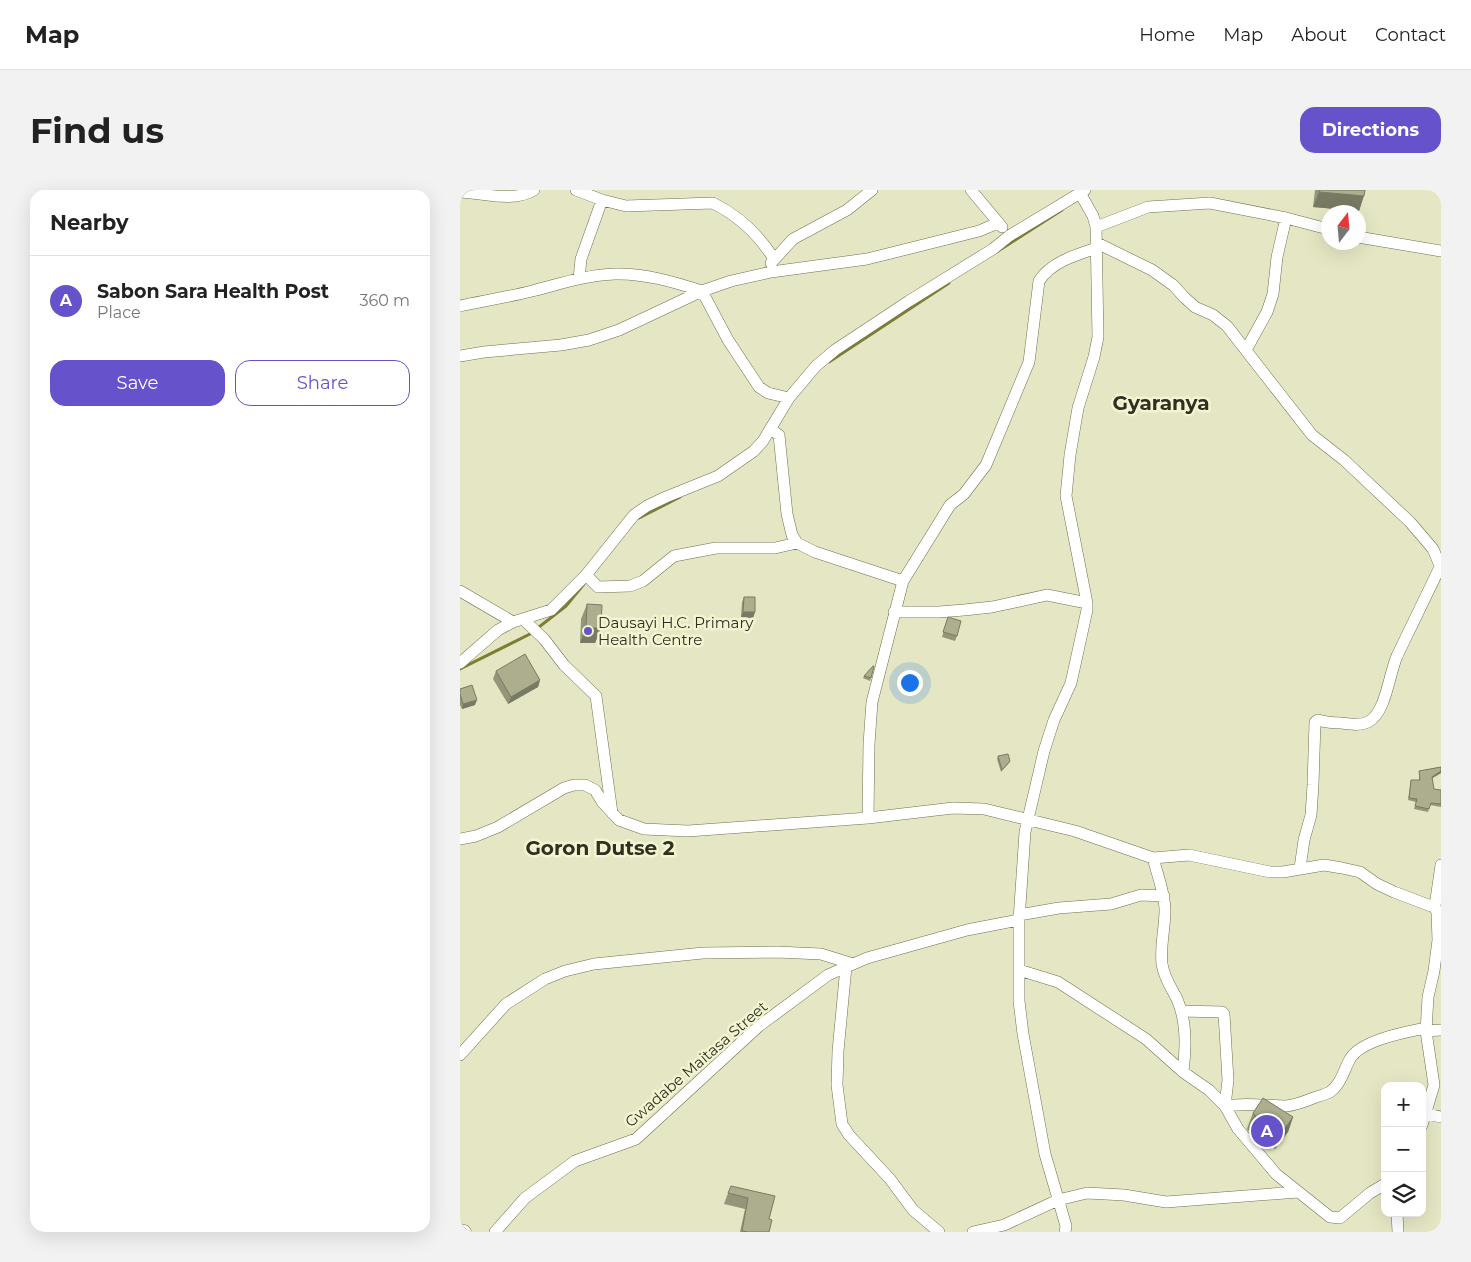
<!DOCTYPE html>
<html lang="en">
<head>
<meta charset="utf-8">
<style>
  body { margin:0; font-family:Montserrat,sans-serif; background:#f2f2f2; color:#222 }
  .controls { position:absolute; right:15px; bottom:15px; display:grid; overflow:hidden; border-radius:10px; box-shadow:0 5px 20px #0002 }
  .controls button { width:45px; height:45px; display:grid; place-items:center; padding:0; border:0; border-bottom:1px solid #e0e0e0; background:#fff; color:#222; font:25px sans-serif }
  .compass { position:absolute; left:861px; top:15px; width:45px; height:45px; border-radius:50%; background:#fff; box-shadow:0 5px 20px #0002; rotate:16deg }
  .you { position:absolute; left:449px; top:492px; width:18px; height:18px; margin:-12px; border:4px solid #fff; border-radius:50%; background:#1a73e8; box-shadow:0 0 0 8px #1a73e833 }
  .badge { display:grid; place-items:center; width:32px; height:32px; border-radius:50%; background:#6653cc; color:#fff; font-size:16px; font-weight:700 }
  .pin { position:absolute; translate:-50% -50%; border:2px solid #fff; box-shadow:0 1px 5px #0006 }
  .list { margin:0; padding:0; list-style:none }
  h2 { display:flex; justify-content:space-between; align-items:center; height:65px; margin:0; padding:0 20px; font-size:21px }
  h2 small { font-size:16px; font-weight:400; color:#767676 }
  .list li { display:grid; grid-template-columns:32px 1fr auto; gap:15px; align-items:center; box-sizing:border-box; height:90px; padding:0 20px; border-top:1px solid #e0e0e0 }
  .list b { display:block; font-size:19px; white-space:nowrap }
  .list p { margin:0; font-size:16px; white-space:nowrap; color:#767676 }
  .list em { font-size:16px; font-style:normal; color:#767676 }
  .actions { display:flex; gap:10px; padding:15px 20px }
  .actions a { flex:1; padding:11px 0; border:1px solid #6653cc; border-radius:15px; text-align:center; font-size:18px; color:#6653cc }
  .actions .main { background:#6653cc; color:#fff }
  .icon { flex:none; width:28px; height:28px; fill:none; stroke:currentColor; stroke-width:2; stroke-linecap:round; stroke-linejoin:round }
  .map { position:relative; flex:none; width:981px; height:1042px; overflow:hidden; border-radius:15px }
  header { display:flex; align-items:center; gap:30px; box-sizing:border-box; height:70px; padding:0 25px; background:#fff; border-bottom:1px solid #e0e0e0 }
  header strong { font-size:24px }
  nav { display:flex; gap:28px; margin-inline-start:auto; font-size:18px }
  .intro { display:flex; align-items:center; justify-content:space-between; box-sizing:border-box; height:120px; padding:0 30px }
  h1 { margin:0; font-size:35px }
  .button { padding:12px 22px; border-radius:15px; background:#6653cc; color:#fff; font-size:18px; font-weight:700 }
  main { display:flex; gap:30px; padding:0 30px }
  aside { flex:1; background:#fff; border-radius:15px; box-shadow:0 5px 20px #0002 }
  .map>svg:first-child { display:block }
  .lines { fill:none; stroke-linecap:round; stroke-linejoin:round }
  .stream { stroke:#7d7e31; stroke-width:3 }
  .minor-casing { stroke:#6f7051; stroke-width:12 }
  .tertiary-casing { stroke:#6f7051; stroke-width:15 }
  .minor { stroke:#fff; stroke-width:11 }
  .tertiary { stroke:#fff; stroke-width:14 }
  .wall { fill:#959679 }
  .shaded-wall { fill:#797a63 }
  .building { fill:#adae8d; stroke:#797a63 }
  .poi-dot { fill:#6653cc; stroke:#f3f4d1; stroke-width:2 }
  .labels { text-anchor:middle; dominant-baseline:central; stroke-width:5; stroke-linejoin:round; paint-order:stroke }
  .poi-label { font-size:15px; fill:#2f2f22; stroke:#f3f4d1; text-anchor:start }
  .street-label { font-size:15px; fill:#2f2f22; stroke:#f3f4d1 }
  .district-label { font-size:20px; font-weight:bold; fill:#2f2f22; stroke:#f3f4d1 }
</style>
</head>
<body>
<header>
<strong>Map</strong>
<nav><a>Home</a><a>Map</a><a>About</a><a>Contact</a></nav>
</header>
<div class="intro"><h1>Find us</h1><a class="button">Directions</a></div>
<main>
<aside>
<h2>Nearby<small></small></h2>
<ul class="list">
<li><span class="badge">A</span><div><b>Sabon Sara Health Post</b><p>Place</p></div><em>360 m</em></li>
</ul>
<div class="actions"><a class="main">Save</a><a>Share</a></div>
</aside>
<div class="map">
<svg width="981" height="1042" viewBox="0 0 981 1042">
  <rect width="100%" height="100%" fill="#e5e7c4"/>
  <g class="lines">
    <!-- stream -->
    <path class="stream" d="M538 61 602 20
      M369 172 489 93
      M179 328 220 307
      M0 479 70 444 106 416 124 394"/>
    <!-- minor casing -->
    <g class="minor-casing">
      <path id="minor" d="M116 0 142 10 166 16 253 13C279 26 299 45 314 69
        M511 0 542 37
        M0 2C23 3 53 13 74 0
        M636 37 688 17 750 13 826 28 868 39
        M898 47 981 61
        M637 53 692 80 713 95 725 108 735 117 753 125 767 136 852 245 884 270 950 332 973 359 981 378
        M311 73 333 49 387 20 412 0
        M119 89 121 69 142 10
        M0 116C24 111 48 107 72 101 100 94 126 85 155 84 184 83 214 92 242 101L268 150 299 197 308 203 329 208
        M786 160 807 122 813 104 817 67 826 28
        M0 166 24 162 101 155 129 150 159 140 242 101 271 91 311 82 407 69 519 41 538 33
        M310 239 319 245 327 324 332 345 337 353 355 362 443 391
        M126 385 138 397 170 396 183 391 214 366 256 358H315L337 353
        M0 401 53 432
        M434 422H479L504 420 532 417 587 405 627 413
        M63 429 84 449 104 475 136 506 152 623
        M0 473 38 440 53 432 91 420 126 385 174 325 187 316 206 307 258 286 294 261 303 251 329 208 356 176 375 160 449 111 533 59 549 46 625 0
        M408 628 409 554 412 512 443 391 490 315 504 304 526 275 569 172 579 91C591 72 616 65 637 58
        M0 649 16 646 38 637 104 598 114 595H125L135 600 143 613 159 630 184 639 228 641 408 628 493 618 524 619 615 641 693 668 729 665 810 682H823L864 675 882 678 900 682 917 694 934 702 971 716H975
        M693 668C697 683 705 705 705 720 705 738 700 756 702 774 704 788 711 797 717 809 727 831 726 859 723 882
        M840 678 844 650 851 625 853 595 855 532 858 530C865 532 873 533 881 533 889 534 900 536 908 532 926 523 929 484 937 466L980 377
        M559 725 599 718 651 714 681 705 704 706
        M386 777 378 861 377 895 382 934 389 945 430 989 453 1020 479 1042
        M559 780 598 792 686 849 723 882 749 900 765 916 778 939 816 984 870 1027 880 1028 910 1003 925 994
        M721 821 762 822 764 824 768 890 765 916C786 912 806 916 826 916 837 915 846 911 856 907 860 906 866 904 870 902 881 894 884 880 890 869 901 850 946 842 966 838
        M966 841 981 840
        M0 865 46 814 85 789 105 781 134 774 243 763 317 762 361 764 393 774
        M967 924 981 927
        M962 935 974 895 966 841 968 807 974 781 978 750 977 723 975 716 981 675
        M937 1023 938 1042
        M35 1042 65 1008 115 971 176 949 299 836 368 785 407 768 507 740 559 730
        M513 1042 544 1035 598 1010 627 1003 664 1005 706 1012 838 1002
        M605 1042 606 1036 585 964 563 844 559 811V730L565 642 584 561 594 530 611 493 627 420V413L606 306 610 265 618 218 634 167 638 147 636 37 633 26 620 3"/>
    </g>
    <!-- tertiary casing -->
    <g class="tertiary-casing">
      <path id="tertiary" d="M0 1041 4 1042"/>
    </g>
    <!-- minor -->
    <use href="#minor" class="minor"/>
    <!-- tertiary -->
    <use href="#tertiary" class="tertiary"/>
  </g>
  <!-- wall -->
  <path class="wall" d="M855 0H905L899 21 853 17Z
    M284 407 295 422 293 428 281 427 282 412Z
    M127 414 141 438 135 453H120L121 429Z
    M488 427 497 446 495 451 482 447Z
    M414 476 410 491 403 488 404 486Z
    M36 481 80 490 78 497 48 514 33 489Z
    M0 499 15 515 2 519 0 515Z
    M538 566 550 571 549 573 541 582 537 569Z
    M981 577V583L972 588 974 599 981 600V617L970 615 968 622 954 619 956 612 948 610 951 590H959V581Z
    M793 923 833 927 828 942 815 959 791 943 787 939Z
    M268 1003 315 1006 309 1029V1042H280L285 1019 264 1014Z"/>
  <!-- shaded-wall -->
  <path class="shaded-wall" d="M859 2 904 6 899 21 853 17Z
    M283 422H295L293 428 281 427Z
    M126 438H141L135 453H120Z
    M80 490 78 497 48 514 51 507Z
    M17 510 15 515 2 519 3 514Z
    M981 581V583L971 589 972 587Z
    M833 927 828 942 815 959 821 944Z"/>
  <!-- building -->
  <path class="building" d="M859 0H905L904 6 859 2Z
    M284 407H295V422H283Z
    M127 414 142 415 141 438H126Z
    M488 427 501 431 497 446 483 442Z
    M65 464 80 490 51 507 36 481Z
    M413 476H414L411 488 404 486Z
    M12 495 17 510 3 514 0 504V499Z
    M548 564 550 571 542 580 538 566Z
    M981 577V581L972 587 974 599 981 600V614L971 613 969 619 955 616 957 609 949 608 951 590H960L959 581Z
    M803 908 833 927 821 944 797 928 793 923Z
    M271 996 315 1006 309 1029 312 1030 309 1042H288L282 1041 288 1008 268 1003Z"/>
  <!-- markers -->
  <circle class="poi-dot" cx="128" cy="441" r="5"/>
  <g class="labels">
    <!-- poi labels -->
    <g class="poi-label">
      <text x="138" y="432">Dausayi H.C. Primary<tspan x="138" dy="17">Health Centre</tspan></text>
    </g>
    <!-- street labels -->
    <g class="street-label">
      <text transform="translate(236 874) rotate(-41)">Gwadabe Maitasa Street</text>
    </g>
    <!-- district labels -->
    <g class="district-label">
      <text x="701" y="213">Gyaranya</text>
      <text x="140" y="658">Goron Dutse 2</text>
    </g>
  </g>
</svg>
<div class="controls">
<button>+</button>
<button>−</button>
<button><svg class="icon" aria-label="layers" viewBox="0 0 24 24"><path d="M12 4l9 5-9 5-9-5zM3 14l9 5 9-5"/></svg></button>
</div>
<svg class="compass" viewBox="-18 -18 36 36"><path d="M0-13l5 13h-10z" fill="#e53935"/><path d="M0 13l5-13h-10z" fill="#767676"/></svg>
<div class="you"></div>
<div class="pin badge" style="left:807px;top:941px">A</div>
</div>
</main>
</body>
</html>
